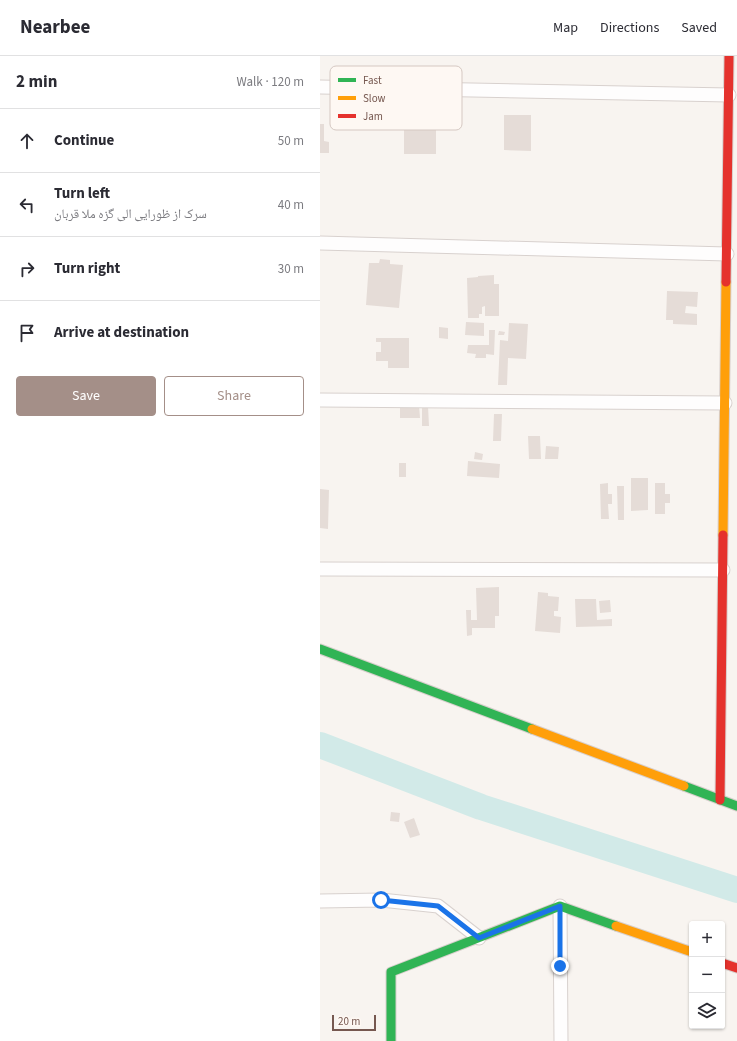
<!DOCTYPE html>
<html lang="en">
<head>
<meta charset="utf-8">
<style>
  body { margin:0; font-family:"Source Sans 3","Noto Naskh Arabic",sans-serif; background:#f2f2f3; color:#2b2b33 }
  .controls { position:absolute; right:12px; bottom:12px; display:grid; overflow:hidden; border-radius:4px; box-shadow:0 1px 3px #0004 }
  .controls button { width:36px; height:36px; display:grid; place-items:center; padding:0; border:0; border-bottom:1px solid #e1e1e2; background:#fff; color:#2b2b33; font:20px sans-serif }
  .scale { position:absolute; left:12px; bottom:10px; width:44px; box-sizing:border-box; padding-left:4px; border:2px solid #765850; border-top:0; font-size:11px; line-height:14px; white-space:nowrap; color:#765850; -webkit-text-stroke:3px #fef8f3; paint-order:stroke }
  .stop { position:absolute; width:12px; height:12px; margin:-9px; border:3px solid #1a73e8; border-radius:50%; background:#fff }
  .stop.end { background:#1a73e8; border-color:#fff; box-shadow:0 1px 4px #0008 }
  .list { margin:0; padding:0; list-style:none }
  h2 { display:flex; justify-content:space-between; align-items:center; height:52px; margin:0; padding:0 16px; font-size:17px }
  h2 small { font-size:13px; font-weight:400; color:#7c7c81 }
  .list li { display:grid; grid-template-columns:26px 1fr auto; gap:12px; align-items:center; box-sizing:border-box; height:64px; padding:0 16px; border-top:1px solid #e1e1e2 }
  .list b { display:block; font-size:15px; white-space:nowrap }
  .list p { margin:0; font-size:13px; white-space:nowrap; color:#7c7c81 }
  .list em { font-size:13px; font-style:normal; color:#7c7c81 }
  .actions { display:flex; gap:8px; padding:12px 16px }
  .actions a { flex:1; padding:9px 0; border:1px solid #a48f88; border-radius:4px; text-align:center; font-size:14px; color:#a48f88 }
  .actions .main { background:#a48f88; color:#fff }
  .icon { flex:none; width:22px; height:22px; fill:none; stroke:currentColor; stroke-width:2; stroke-linecap:round; stroke-linejoin:round }
  .map { position:relative; flex:none; width:417px; height:985px; overflow:hidden }
  header { display:flex; align-items:center; gap:24px; box-sizing:border-box; height:56px; padding:0 20px; background:#fff; border-bottom:1px solid #e1e1e2 }
  header strong { font-size:19px }
  nav { display:flex; gap:22px; margin-inline-start:auto; font-size:14px }
  main { display:flex }
  aside { flex:1; background:#fff }
  .map>svg:first-child { display:block }
  .lines { fill:none; stroke-linecap:round; stroke-linejoin:round }
  .river { stroke:#d2eae8; stroke-width:26 }
  .building { fill:#e5dcd7 }
  .street-casing { stroke:#d8d1ce; stroke-width:15 }
  .fast-casing { stroke:#d8cfcc; stroke-width:11 }
  .slow-casing { stroke:#d8cfcc; stroke-width:11 }
  .jam-casing { stroke:#d8cfcc; stroke-width:11 }
  .street { stroke:#fefdfd; stroke-width:13 }
  .fast { stroke:#30b455; stroke-width:9 }
  .slow { stroke:#ff9f0a; stroke-width:9 }
  .jam { stroke:#e5322d; stroke-width:9 }
  .route { stroke:#1a73e8; stroke-width:5 }
  .key { fill:#fef8f3; stroke:#d5c8c2; stroke-width:1 }
  .key-label { font-size:11px; fill:#765850 }
</style>
</head>
<body>
<header>
<strong>Nearbee</strong>
<nav><a>Map</a><a>Directions</a><a>Saved</a></nav>
</header>
<main>
<aside>
<h2>2 min<small>Walk · 120 m</small></h2>
<ul class="list">
<li><svg class="icon" aria-label="ahead" viewBox="0 0 24 24"><path d="M12 20V5M6 11l6-6 6 6"/></svg><div><b>Continue</b></div><em>50 m</em></li>
<li><svg class="icon" aria-label="left" viewBox="0 0 24 24"><path d="M17 20v-9H6M10 6l-5 5 5 5"/></svg><div><b>Turn left</b><p>سرک از ظورایی الی گزه ملا قربان</p></div><em>40 m</em></li>
<li><svg class="icon" aria-label="right" viewBox="0 0 24 24"><path d="M7 20v-9h11M14 6l5 5-5 5"/></svg><div><b>Turn right</b></div><em>30 m</em></li>
<li><svg class="icon" aria-label="arrive" viewBox="0 0 24 24"><path d="M6 21V4h12l-3 4 3 4H6"/></svg><div><b>Arrive at destination</b></div></li>
</ul>
<div class="actions"><a class="main">Save</a><a>Share</a></div>
</aside>
<div class="map">
<svg width="417" height="985" viewBox="0 0 417 985">
  <rect width="100%" height="100%" fill="#f8f4f0"/>
  <g class="lines">
    <!-- river -->
    <path class="river" d="M0 689 161 751 417 834"/>
  </g>
  <!-- building -->
  <path class="building" d="M84 48 116 49V98H84Z
    M184 59H211V95L184 94Z
    M0 68H4V85L9 86V97H0Z
    M60 203 70 204V208L83 209 79 252 46 249 49 207H59Z
    M174 219V228H179V260H165V250L162 251V258H159V262H148L147 222 158 221V220Z
    M347 235 378 236 377 251 366 250 365 257 377 258V269L353 268V264H346Z
    M146 266 164 267V280L145 279Z
    M189 267 208 268 206 303 188 302 187 329H178L180 284 188 285Z
    M119 271 128 272V283L119 282Z
    M169 274H175L174 299 166 298V302H155L156 298 147 297 148 289H169Z
    M179 275 185 276 184 279H178Z
    M56 282H89V312H68V305H56V296H61V286H56Z
    M80 349H99L100 362H80Z
    M108 350 109 370H102V351Z
    M174 358H182L181 385H173Z
    M208 380H220L221 403H209Z
    M226 390 239 391 238 403H225Z
    M155 396 163 398 162 404 154 403Z
    M148 405 180 408 179 422 147 420Z
    M79 407H86V421H79Z
    M311 422H328V454L311 455Z
    M288 427V438H292V448H288L289 463H281L280 428Z
    M335 427H345V438H350V447H345V458H335Z
    M297 430H304V464H298Z
    M0 433 9 434 8 473 0 472Z
    M179 531V560H175V572H152V579L147 580 146 554H151V564H157L156 532Z
    M218 536 228 537V540L239 541 238 555H234V560L241 561 240 577 215 575Z
    M255 543H276L277 564 292 563V570L256 571Z
    M290 544 291 556 280 557 279 545Z
    M71 756 80 757 79 766 70 765Z
    M94 762 100 779 90 782 84 766Z"/>
  <g class="lines">
    <!-- street casing -->
    <g class="street-casing">
      <path id="street" d="M0 31 409 39
        M0 187 407 198
        M0 344 405 347
        M0 513 403 514
        M0 845 61 844 118 850 159 882
        M240 850 241 985"/>
    </g>
    <!-- fast casing -->
    <g class="fast-casing">
      <path id="fast" d="M0 593 212 673
        M364 730 417 750
        M71 985V916L240 850 296 870"/>
    </g>
    <!-- slow casing -->
    <g class="slow-casing">
      <path id="slow" d="M403 479 406 226
        M212 673 364 730
        M296 870 372 896"/>
    </g>
    <!-- jam casing -->
    <g class="jam-casing">
      <path id="jam" d="M406 226 409 0
        M400 744 403 479
        M402 907 417 912"/>
    </g>
    <!-- street -->
    <use href="#street" class="street"/>
    <!-- fast -->
    <use href="#fast" class="fast"/>
    <!-- slow -->
    <use href="#slow" class="slow"/>
    <!-- jam -->
    <use href="#jam" class="jam"/>
  </g>
  <g class="lines">
    <!-- route -->
    <path class="route" d="M61 844 118 850 159 882 240 850V910"/>
  </g>
  <!-- legend -->
  <rect x="10" y="10" width="132" height="64" rx="6" class="key"/>
  <rect x="18" y="22" width="18" height="4" fill="#30b455"/>
  <rect x="18" y="40" width="18" height="4" fill="#ff9f0a"/>
  <rect x="18" y="58" width="18" height="4" fill="#e5322d"/>
  <g class="key-label">
    <text x="43" y="28">Fast</text>
    <text x="43" y="46">Slow</text>
    <text x="43" y="64">Jam</text>
  </g>
</svg>
<div class="controls">
<button>+</button>
<button>−</button>
<button><svg class="icon" aria-label="layers" viewBox="0 0 24 24"><path d="M12 4l9 5-9 5-9-5zM3 14l9 5 9-5"/></svg></button>
</div>
<div class="scale">20 m</div>
<div class="stop" style="left:61px;top:844px"></div>
<div class="stop end" style="left:240px;top:910px"></div>
</div>
</main>
</body>
</html>
